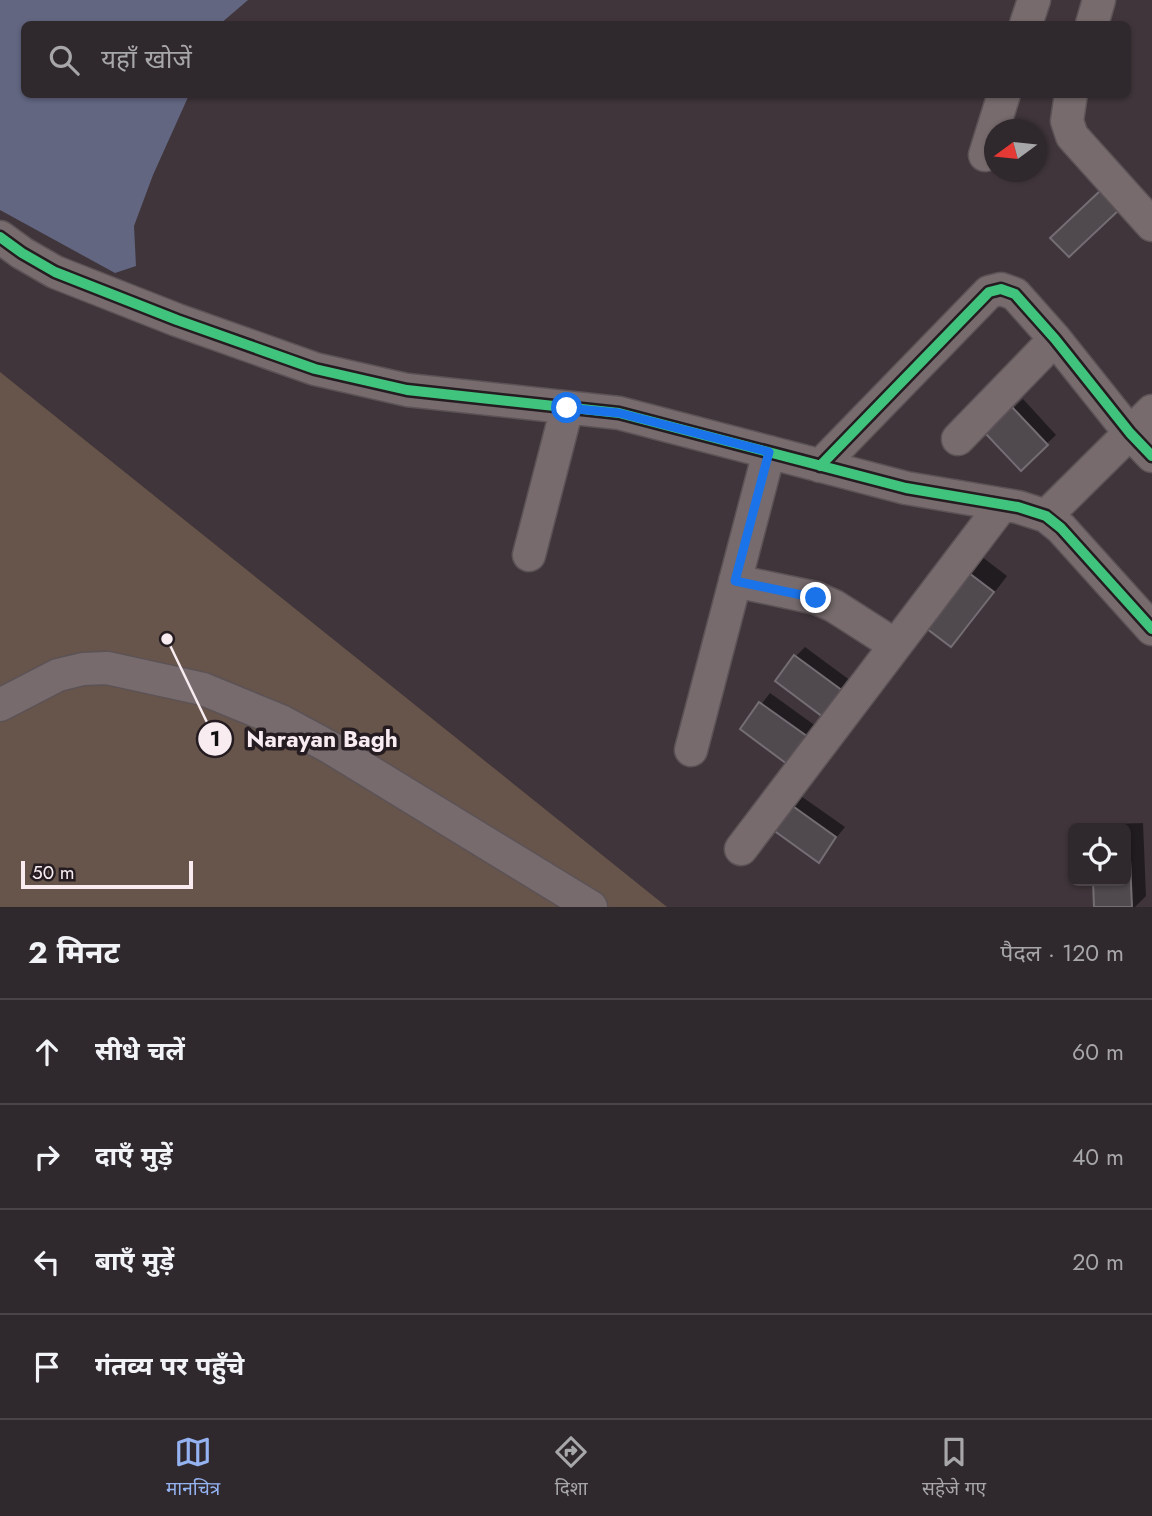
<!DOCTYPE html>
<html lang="hi">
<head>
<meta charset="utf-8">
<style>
  body { margin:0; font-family:Jost,"Noto Sans Devanagari",sans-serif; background:#3b3438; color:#f1f3f6 }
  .controls { position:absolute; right:21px; bottom:21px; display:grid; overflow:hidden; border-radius:10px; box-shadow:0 2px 5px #0004 }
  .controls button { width:63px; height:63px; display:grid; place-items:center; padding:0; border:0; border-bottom:2px solid #4a4448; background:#2f282c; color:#f1f3f6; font:35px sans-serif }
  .compass { position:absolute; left:984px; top:119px; width:63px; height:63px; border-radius:50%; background:#2f282c; box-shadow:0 2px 5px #0004; rotate:255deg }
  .scale { position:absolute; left:21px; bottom:18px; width:172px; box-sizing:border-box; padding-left:7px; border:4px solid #f8ecf1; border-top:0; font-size:19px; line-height:24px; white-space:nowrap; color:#f8ecf1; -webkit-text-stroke:5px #241c20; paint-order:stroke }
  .stop { position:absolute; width:21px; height:21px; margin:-16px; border:5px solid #1a73e8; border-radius:50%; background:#fff }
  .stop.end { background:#1a73e8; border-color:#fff; box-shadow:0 2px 7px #0008 }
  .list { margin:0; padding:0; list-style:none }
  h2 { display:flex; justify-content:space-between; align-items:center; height:91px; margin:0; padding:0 28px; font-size:30px }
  h2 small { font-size:23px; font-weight:400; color:#a7a6a9 }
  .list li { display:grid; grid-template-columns:46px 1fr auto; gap:21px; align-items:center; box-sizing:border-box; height:105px; padding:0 28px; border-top:2px solid #4a4448 }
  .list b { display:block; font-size:26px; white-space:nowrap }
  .list em { font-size:23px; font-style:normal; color:#a7a6a9 }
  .icon { flex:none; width:38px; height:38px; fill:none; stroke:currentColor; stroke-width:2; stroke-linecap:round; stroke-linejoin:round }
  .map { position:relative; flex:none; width:1152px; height:907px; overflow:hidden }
  .search { position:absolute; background:#2f282c; box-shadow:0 2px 5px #0004; left:21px; right:21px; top:21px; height:77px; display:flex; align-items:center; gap:18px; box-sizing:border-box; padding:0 24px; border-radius:10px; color:#a7a6a9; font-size:26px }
  .sheet { height:511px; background:#2f282c }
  nav { display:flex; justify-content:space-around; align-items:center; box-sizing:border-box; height:98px; border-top:2px solid #4a4448; background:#2f282c; font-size:19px; color:#a7a6a9 }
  nav a { display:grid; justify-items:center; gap:4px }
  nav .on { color:#95b2f1 }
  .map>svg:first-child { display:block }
  .green { fill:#67544a }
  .water { fill:#626681 }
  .shadow { fill:#0007 }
  .building { fill:#504a4f; stroke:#746d73; stroke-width:2 }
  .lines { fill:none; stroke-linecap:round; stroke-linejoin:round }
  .minor-casing { stroke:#5c5357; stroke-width:35 }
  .minor { stroke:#776b6d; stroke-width:32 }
  .cycleway-casing { stroke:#241c20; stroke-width:15 }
  .cycleway { stroke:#40c37c; stroke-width:10 }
  .route { stroke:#1a73e8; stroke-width:9 }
  .leader { fill:none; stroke:#f8ecf1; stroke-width:2.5 }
  .callout-dot { fill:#f8ecf1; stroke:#241c20; stroke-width:2.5 }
  .mark-label { font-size:21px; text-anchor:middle; font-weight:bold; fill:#111 }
  .callout-label { font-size:23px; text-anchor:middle; font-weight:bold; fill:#f8ecf1; stroke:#241c20; stroke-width:7; stroke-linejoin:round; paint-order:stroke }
</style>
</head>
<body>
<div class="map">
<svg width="1152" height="907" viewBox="0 0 1152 907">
  <rect width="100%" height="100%" fill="#3f353a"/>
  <!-- green -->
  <path class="green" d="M0 372 667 907H0Z"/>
  <!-- water -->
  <path class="water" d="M0 0H248L220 24H24V94L189 95 153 175 134 226 136 266 115 273 0 210Z"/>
  <!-- shadow -->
  <path class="shadow" d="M1023 399 1056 435 1021 468 987 433Z
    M977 553 1007 576 965 631 950 645 921 622Z
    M805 647 855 684 827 718 796 656Z
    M770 693 820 729 801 755 742 729Z
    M798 794 845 827 818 860 772 827Z
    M1143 823 1146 896 1135 907H1096L1095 881H1126V828H1104L1108 824Z"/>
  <!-- building -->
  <path class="building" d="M1101 190 1119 210 1069 257 1050 238Z
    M1012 407 1048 445 1021 471 985 433Z
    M961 567 994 592 951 647 918 622Z
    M794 655 847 694 827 720 775 681Z
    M759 702 811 739 791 767 740 729Z
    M787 802 836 837 819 863 769 827Z
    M1129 836 1132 907H1094L1093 881H1126V837Z"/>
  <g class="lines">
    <!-- minor casing -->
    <g class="minor-casing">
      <path id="minor" d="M1026 24 1034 0
        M1092 24 1099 0
        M1071 94 1067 121 1072 136 1152 225
        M985 155 1004 94
        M0 237 22 253 55 272 177 320 315 369 407 390 619 413 906 488 1018 507 1046 516 1061 528 1152 629
        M958 439 1055 339
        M820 466 989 292 1001 289 1015 294 1055 339 1130 433 1152 456
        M1046 516 1152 411
        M529 555 567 408
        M735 581 816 598 834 606 895 645
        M0 705 58 675 83 669 107 668 203 689 281 721 331 748 591 907
        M691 750 769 452
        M741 849 1002 505"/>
    </g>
    <!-- minor -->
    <use href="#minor" class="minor"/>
    <!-- cycleway casing -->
    <g class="cycleway-casing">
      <path id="cycleway" d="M0 237 22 253 55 272 177 320 315 369 407 390 619 413 906 488 1018 507 1046 516 1061 528 1152 629
        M820 466 989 292 1001 289 1015 294 1055 339 1130 433 1152 456"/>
    </g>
    <!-- cycleway -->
    <use href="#cycleway" class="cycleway"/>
  </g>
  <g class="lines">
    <!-- route -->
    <path class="route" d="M567 408 619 413 769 452 735 581 816 598"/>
  </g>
  <!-- callouts -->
  <path class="leader" d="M167 639L215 739"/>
  <g class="callout-dot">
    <circle cx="167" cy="639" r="7"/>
    <circle cx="215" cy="739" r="18"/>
  </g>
  <g class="mark-label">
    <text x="215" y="746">1</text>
  </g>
  <g class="callout-label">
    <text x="322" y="747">Narayan Bagh</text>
  </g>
</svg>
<div class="controls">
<button><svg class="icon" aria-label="locate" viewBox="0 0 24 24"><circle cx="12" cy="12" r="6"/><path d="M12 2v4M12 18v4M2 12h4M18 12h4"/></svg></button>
</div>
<svg class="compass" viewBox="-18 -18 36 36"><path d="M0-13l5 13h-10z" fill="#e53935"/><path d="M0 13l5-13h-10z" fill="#a7a6a9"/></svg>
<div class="scale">50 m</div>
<div class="stop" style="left:567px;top:408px"></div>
<div class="stop end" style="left:816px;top:598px"></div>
<div class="search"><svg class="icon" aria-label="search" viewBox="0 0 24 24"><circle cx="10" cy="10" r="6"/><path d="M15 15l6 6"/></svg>यहाँ खोजें</div>
</div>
<section class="sheet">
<h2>2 मिनट<small>पैदल · 120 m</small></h2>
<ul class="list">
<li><svg class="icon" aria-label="ahead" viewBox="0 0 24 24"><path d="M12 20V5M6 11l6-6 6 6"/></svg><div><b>सीधे चलें</b></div><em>60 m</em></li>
<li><svg class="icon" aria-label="right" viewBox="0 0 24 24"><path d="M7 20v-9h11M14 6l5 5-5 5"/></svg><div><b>दाएँ मुड़ें</b></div><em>40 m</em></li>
<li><svg class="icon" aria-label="left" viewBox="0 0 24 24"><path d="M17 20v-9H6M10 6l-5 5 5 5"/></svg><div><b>बाएँ मुड़ें</b></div><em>20 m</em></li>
<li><svg class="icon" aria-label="arrive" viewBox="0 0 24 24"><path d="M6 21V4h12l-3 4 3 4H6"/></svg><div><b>गंतव्य पर पहुँचे</b></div></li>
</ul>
</section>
<nav>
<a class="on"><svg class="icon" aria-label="map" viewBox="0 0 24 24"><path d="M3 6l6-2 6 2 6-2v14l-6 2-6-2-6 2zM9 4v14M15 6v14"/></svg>मानचित्र</a>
<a><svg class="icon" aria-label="directions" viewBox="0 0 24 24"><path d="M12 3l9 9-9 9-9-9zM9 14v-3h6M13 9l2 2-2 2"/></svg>दिशा</a>
<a><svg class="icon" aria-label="saved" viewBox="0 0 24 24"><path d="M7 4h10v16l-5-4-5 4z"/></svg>सहेजे गए</a>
</nav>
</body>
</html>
